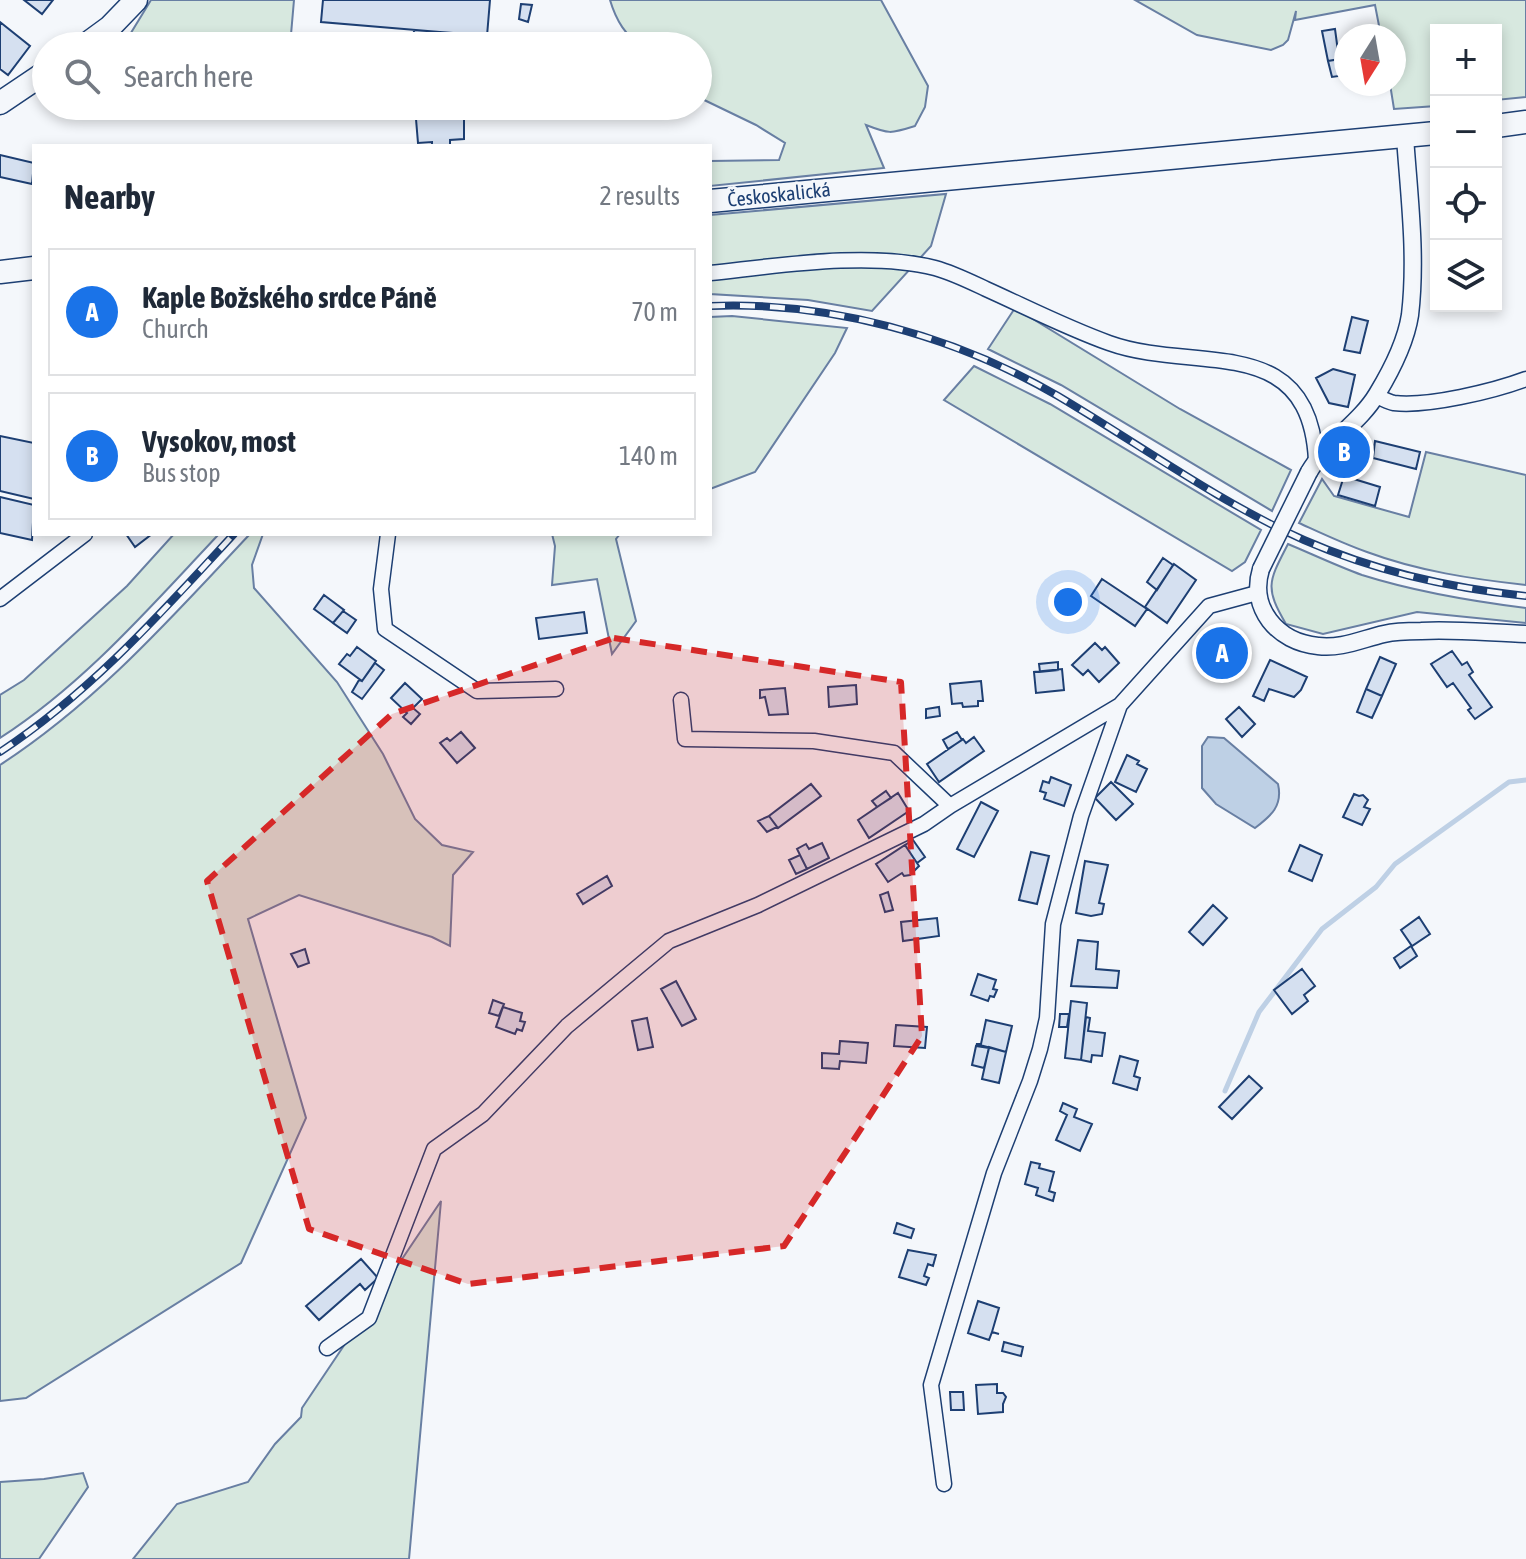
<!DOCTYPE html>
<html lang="en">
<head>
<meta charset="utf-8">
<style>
  body { margin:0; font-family:"Asap Condensed",sans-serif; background:#f6f6f7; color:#1f2937 }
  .controls { position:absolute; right:24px; top:24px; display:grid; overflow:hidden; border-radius:0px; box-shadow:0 4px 12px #0003 }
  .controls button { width:72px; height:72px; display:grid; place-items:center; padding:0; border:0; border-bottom:2px solid #e0e1e3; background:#fff; color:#1f2937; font:40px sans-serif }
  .compass { position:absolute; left:1334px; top:24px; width:72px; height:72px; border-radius:50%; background:#fff; box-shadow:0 4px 12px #0003; rotate:191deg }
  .you { position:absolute; left:1068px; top:602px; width:28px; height:28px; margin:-20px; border:6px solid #fff; border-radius:50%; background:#1a73e8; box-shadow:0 0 0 12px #1a73e833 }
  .badge { display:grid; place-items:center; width:52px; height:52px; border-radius:50%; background:#1a73e8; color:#fff; font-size:26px; font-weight:700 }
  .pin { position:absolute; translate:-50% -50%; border:4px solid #fff; box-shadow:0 2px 8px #0006 }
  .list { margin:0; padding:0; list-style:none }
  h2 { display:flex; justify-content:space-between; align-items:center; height:104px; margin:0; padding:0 32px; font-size:34px }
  h2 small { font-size:26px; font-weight:400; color:#747a83 }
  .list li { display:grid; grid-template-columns:52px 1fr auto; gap:24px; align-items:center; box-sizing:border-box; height:128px; margin:0 16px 16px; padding:0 16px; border:2px solid #e0e1e3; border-radius:0px }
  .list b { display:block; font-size:30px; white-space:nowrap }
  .list p { margin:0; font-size:26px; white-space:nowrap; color:#747a83 }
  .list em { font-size:26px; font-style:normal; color:#747a83 }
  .icon { flex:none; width:44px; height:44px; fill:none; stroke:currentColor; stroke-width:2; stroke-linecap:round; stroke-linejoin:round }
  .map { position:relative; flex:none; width:1526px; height:1559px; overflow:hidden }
  .search { position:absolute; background:#fff; box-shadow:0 4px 12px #0003; left:32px; top:32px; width:680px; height:88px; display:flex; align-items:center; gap:20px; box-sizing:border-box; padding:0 28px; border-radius:44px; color:#747a83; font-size:30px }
  .panel { position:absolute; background:#fff; box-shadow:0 4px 12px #0003; left:32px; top:144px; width:680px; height:392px; border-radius:0px }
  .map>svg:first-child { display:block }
  .green { fill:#d7e8df; stroke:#687fa3; stroke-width:2 }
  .water { fill:#bed0e5; stroke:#687fa3; stroke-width:2 }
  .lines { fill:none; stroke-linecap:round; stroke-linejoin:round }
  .stream { stroke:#bed0e5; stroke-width:5 }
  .building { fill:#d5e0f0; stroke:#1d3f73; stroke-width:2 }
  .minor-casing { stroke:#1d3f73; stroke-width:17 }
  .tertiary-casing { stroke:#1d3f73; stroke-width:19 }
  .primary-casing { stroke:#1d3f73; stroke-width:25 }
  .minor { stroke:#f4f7fb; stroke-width:14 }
  .tertiary { stroke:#f4f7fb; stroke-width:16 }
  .primary { stroke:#f4f7fb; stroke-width:22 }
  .rail-casing { stroke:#1d3f73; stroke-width:8 }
  .rail { stroke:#f4f7fb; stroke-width:5; stroke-dasharray:15; stroke-linecap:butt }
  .tertiary-bridge-casing { stroke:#1d3f73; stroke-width:19; stroke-linecap:butt }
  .tertiary-bridge { stroke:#f4f7fb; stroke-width:16 }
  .marked { fill:#d62828; fill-opacity:0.2; stroke:#d62828; stroke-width:6; stroke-dasharray:16 10; stroke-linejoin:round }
  .labels { text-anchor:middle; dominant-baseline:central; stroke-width:6; stroke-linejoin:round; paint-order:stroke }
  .street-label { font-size:20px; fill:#1d3f73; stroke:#f4f7fb }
</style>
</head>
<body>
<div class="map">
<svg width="1526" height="1559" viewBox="0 0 1526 1559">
  <rect width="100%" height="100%" fill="#f4f7fb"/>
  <!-- green -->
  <path class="green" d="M151 0H294L290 46H133L126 41Z
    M610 0H881L928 86 925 107 915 126C890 134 889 134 866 125L884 168 710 186V161L779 160 785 143 756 125 698 97V46C685 46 656 50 645 46 626 40 615 17 610 0Z
    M1135 0H1526V97L1496 100V30H1436V106L1394 109 1390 84H1394V36H1381L1375 5 1295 20 1296 11 1288 40 1283 45 1271 50 1197 35Z
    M946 194 931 246 872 311 808 300 710 294V215Z
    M1015 308 1180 409 1291 470 1272 511 1061 385 988 349Z
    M732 316 847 328 835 353 755 472 710 489V317Z
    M974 366 1050 404 1261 530 1245 562 1232 571 944 400Z
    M1426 452 1526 475V585C1472 579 1418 571 1367 552 1344 544 1321 533 1299 523L1322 479 1334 496 1409 517Z
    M174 534H219C150 607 85 683 0 738V695L24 680 127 586Z
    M250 534H263L252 565 254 588 337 682 383 754 415 819 442 845 473 852 453 875 450 946 432 937 299 895 248 919 306 1118 241 1263 26 1398 0 1401V765C98 701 170 619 250 534Z
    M552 534H620L616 539 636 621 612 654 597 579 552 585 555 546Z
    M1288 544C1312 554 1337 566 1362 575 1416 592 1470 601 1526 608V623L1417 612 1323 634 1286 624C1264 587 1269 581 1288 544Z
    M441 1201 409 1559H133L177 1504 248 1482 275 1444 301 1417 302 1408Z
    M83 1473 88 1487 39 1559H0V1482L44 1479Z"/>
  <!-- water -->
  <path class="water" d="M1208 737 1224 738 1278 784C1283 806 1271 816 1255 828L1216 804 1202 788V746Z"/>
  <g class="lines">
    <!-- stream -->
    <path class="stream" d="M1225 1091 1259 1012 1322 929 1376 887 1395 864 1509 782 1526 780"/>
  </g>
  <!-- building -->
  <path class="building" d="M24 0H53L42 14Z
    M323 0H490L487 36 321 22Z
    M521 4 532 5 528 22 519 19Z
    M0 22 30 46 8 75 0 69Z
    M1335 29 1339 59 1328 61 1322 31Z
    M414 30 452 33 451 46H413Z
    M1346 58V75L1332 77 1328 61Z
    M464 115V139L450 140V146H432V142L418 143 416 119Z
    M0 155 34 163 32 184 0 177Z
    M1352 317 1368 321 1360 353 1344 350Z
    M1333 369 1355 375 1348 407 1329 403 1316 378Z
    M0 436 34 443V499L0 491Z
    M1375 441 1420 452 1416 469 1373 458Z
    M1337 460 1348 463 1343 473 1334 468Z
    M1344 476 1380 487 1375 506 1338 495Z
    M0 497 34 505 32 540 0 533Z
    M126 534H152L135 547Z
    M1163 558 1173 565 1157 590 1147 582Z
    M1174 564 1196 580 1167 623 1145 607Z
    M1102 579 1147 609 1135 626 1091 596Z
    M324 595 344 610 333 623 314 609Z
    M343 611 356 620 347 633 333 623Z
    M584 612 587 633 539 639 536 618Z
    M1219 639 1236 646 1221 676 1205 669Z
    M1095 643 1102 650 1105 647 1119 663 1099 682 1088 670 1083 675 1072 665Z
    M357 647 376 661 362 681 339 664 347 654 350 656Z
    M1452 651 1462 665 1467 662 1473 672 1469 675 1492 707 1475 719 1468 710 1471 708 1453 683 1447 687 1431 664Z
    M1380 657 1396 664 1382 696 1366 689Z
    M1270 660 1307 677 1301 690 1294 697 1269 689 1264 701 1253 696Z
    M1058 662V670L1040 672 1039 664Z
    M375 663 384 670 362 699 352 692 359 680 362 681Z
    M1062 669 1064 690 1036 693 1034 672Z
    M981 681 983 701H978V706L963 707 962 703 952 704 950 684Z
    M405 683 422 699 413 708 420 714 411 724 403 717 407 713 391 698Z
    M856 685 857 704 829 707 828 687Z
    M785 688 788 714 769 715 765 697 760 698V690Z
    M1366 689 1382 696 1372 718 1357 712Z
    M939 707 940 716 926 718V709Z
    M1239 707 1255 724 1242 737 1226 719Z
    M461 732 475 748 457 763 440 743 447 738 450 741Z
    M957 732 962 740 948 749 943 740Z
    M974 737 984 751 939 782 927 764 963 739 966 743Z
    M1127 755 1139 761 1137 764 1147 769 1136 792 1115 782Z
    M1051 777 1071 785 1064 806 1044 799 1046 793 1040 791 1043 781 1049 783Z
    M1111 782 1133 804 1116 820 1095 798Z
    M811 784 821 796 778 828 769 816Z
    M886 791 891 798 877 807 872 801Z
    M898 793 909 811 869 838 858 820Z
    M1354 794 1359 796 1363 795 1368 800 1364 807 1370 809 1362 825 1343 817Z
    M981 802 998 811 974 857 957 849Z
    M769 816 777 827 767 832 758 821Z
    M913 840 925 857 917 863 905 845Z
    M822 843 829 858 807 869 797 849 806 844 809 849Z
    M905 845 919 866 910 875 904 876 902 873 888 882 876 864Z
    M1300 845 1322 855 1312 881 1289 871Z
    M1031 852 1049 856 1037 904 1019 900Z
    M800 855 807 869 796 874 789 860Z
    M1085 861 1108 865 1099 903 1104 904 1102 914 1091 916 1076 913Z
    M607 876 612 886 583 904 577 894Z
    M888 892 893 910 885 912 880 895Z
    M1213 905 1227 918 1203 945 1189 932Z
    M1419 917 1430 934 1412 946 1401 930Z
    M937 918 939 936 903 941 901 922Z
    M1078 940 1098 942 1096 969 1119 971 1117 988 1071 986Z
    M1411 946 1417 956 1400 968 1394 958Z
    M305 949 309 963 298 967 291 954Z
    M1302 969 1315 986 1304 995 1308 1001 1292 1014 1274 990Z
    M978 974 996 980 993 989 997 990 994 997 990 996 988 1001 971 995Z
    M676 981 696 1019 682 1026 661 989Z
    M493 1000 504 1004 499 1016 489 1013Z
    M1071 1001 1087 1003 1081 1060 1065 1058Z
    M503 1007 522 1013 520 1021 525 1022 522 1031 517 1029 515 1034 496 1027Z
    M1060 1014H1069L1067 1027H1059Z
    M1086 1017 1090 1018 1088 1031 1105 1033 1102 1056 1092 1055 1091 1062 1081 1060Z
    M647 1018 653 1047 638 1050 632 1021Z
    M986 1020 1012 1026 1006 1052 976 1044H981Z
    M896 1025 927 1027 925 1048 894 1046Z
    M840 1041 868 1043 866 1063 840 1061 839 1069 822 1068V1053L839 1054Z
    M976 1046 989 1048 984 1068 972 1065Z
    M989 1047 1006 1052 999 1083 982 1079Z
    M1120 1056 1138 1061 1134 1076 1140 1078 1137 1090 1113 1083Z
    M1249 1076 1262 1088 1232 1119 1219 1107Z
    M1063 1103 1077 1109 1074 1117 1092 1124 1080 1151 1056 1140 1067 1115 1060 1111Z
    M1031 1162 1040 1164 1039 1168 1054 1172 1049 1191 1055 1193 1053 1201 1036 1195 1038 1188 1025 1184Z
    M897 1223 914 1229 911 1238 894 1233Z
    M908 1250 936 1255 933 1266 928 1264 924 1276 929 1278 926 1285 899 1277Z
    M361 1259 378 1278 365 1290 360 1284 319 1320 306 1306Z
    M978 1301 999 1308 992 1332 999 1334 992 1332 989 1340 968 1333Z
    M1004 1342 1023 1347 1021 1356 1002 1351Z
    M997 1384V1393H1003L1006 1397 1003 1404V1412L978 1414 976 1385Z
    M950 1392H963L964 1410H951Z"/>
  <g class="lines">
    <!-- minor casing -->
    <g class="minor-casing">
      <path id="minor" d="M710 273C777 266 869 251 935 268 953 273 969 281 986 289 1026 307 1067 328 1109 343 1195 374 1309 330 1316 460
        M1376 396C1382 398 1388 402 1394 403 1428 407 1494 391 1526 379
        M388 534 381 589 385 629 477 691 556 689
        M0 599 85 534
        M681 700 685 739 814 741 894 753 950 806
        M327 1348 369 1318 434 1149 483 1114 567 1026 669 941 758 905 924 824 950 806 1120 705 1209 606 1257 593
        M944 1484 931 1385 994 1173 1030 1081 1040 1049 1047 1018 1053 924 1081 816 1120 705"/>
    </g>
    <!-- tertiary casing -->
    <g class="tertiary-casing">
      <path id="tertiary" d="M1309 472C1326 442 1359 424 1377 394 1391 371 1406 341 1410 315 1417 256 1409 195 1405 137
        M1261 569C1249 608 1277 642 1318 646 1341 649 1362 639 1384 634 1396 631 1409 631 1421 631 1455 629 1491 633 1526 634"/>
    </g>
    <!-- primary casing -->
    <g class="primary-casing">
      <path id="primary" d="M84 46 110 27 136 0
        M0 103 46 72
        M1496 126 1526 122
        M710 201 1436 133
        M0 272 34 268"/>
    </g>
    <!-- minor -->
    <use href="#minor" class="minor"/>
    <!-- tertiary -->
    <use href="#tertiary" class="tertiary"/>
    <!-- primary -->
    <use href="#primary" class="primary"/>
    <!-- rail casing -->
    <g class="rail-casing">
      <path id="rail" d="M710 306C829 301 955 336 1058 396 1139 444 1217 501 1304 540 1375 571 1449 588 1526 596
        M0 752C91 692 161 613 234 534"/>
    </g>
    <!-- rail -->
    <use href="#rail" class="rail"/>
    <!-- tertiary-bridge casing -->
    <g class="tertiary-bridge-casing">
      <path id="tertiary-bridge" d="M1261 569 1309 472"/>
    </g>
    <!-- tertiary-bridge -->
    <use href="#tertiary-bridge" class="tertiary-bridge"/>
  </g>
  <!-- marked area -->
  <path class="marked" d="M614 638 901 682 922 1036 784 1246 468 1284 309 1229 207 881 392 714Z"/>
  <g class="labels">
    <!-- street labels -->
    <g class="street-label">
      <text transform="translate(779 194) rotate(-6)">Českoskalická</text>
    </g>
  </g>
</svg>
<div class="controls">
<button>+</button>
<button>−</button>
<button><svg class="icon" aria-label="locate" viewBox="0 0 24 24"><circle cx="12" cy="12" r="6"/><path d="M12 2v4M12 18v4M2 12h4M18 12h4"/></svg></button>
<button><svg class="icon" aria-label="layers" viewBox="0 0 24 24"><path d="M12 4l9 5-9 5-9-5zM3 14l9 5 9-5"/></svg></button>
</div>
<svg class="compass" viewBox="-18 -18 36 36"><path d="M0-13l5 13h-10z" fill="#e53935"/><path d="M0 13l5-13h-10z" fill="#747a83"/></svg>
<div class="you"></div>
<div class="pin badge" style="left:1222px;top:653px">A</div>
<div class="pin badge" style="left:1344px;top:452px">B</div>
<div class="search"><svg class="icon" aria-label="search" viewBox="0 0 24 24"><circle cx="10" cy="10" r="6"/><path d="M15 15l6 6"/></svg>Search here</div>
<section class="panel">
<h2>Nearby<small>2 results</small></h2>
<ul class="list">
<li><span class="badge">A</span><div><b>Kaple Božského srdce Páně</b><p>Church</p></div><em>70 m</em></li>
<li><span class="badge">B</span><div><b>Vysokov, most</b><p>Bus stop</p></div><em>140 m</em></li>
</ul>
</section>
</div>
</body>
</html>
